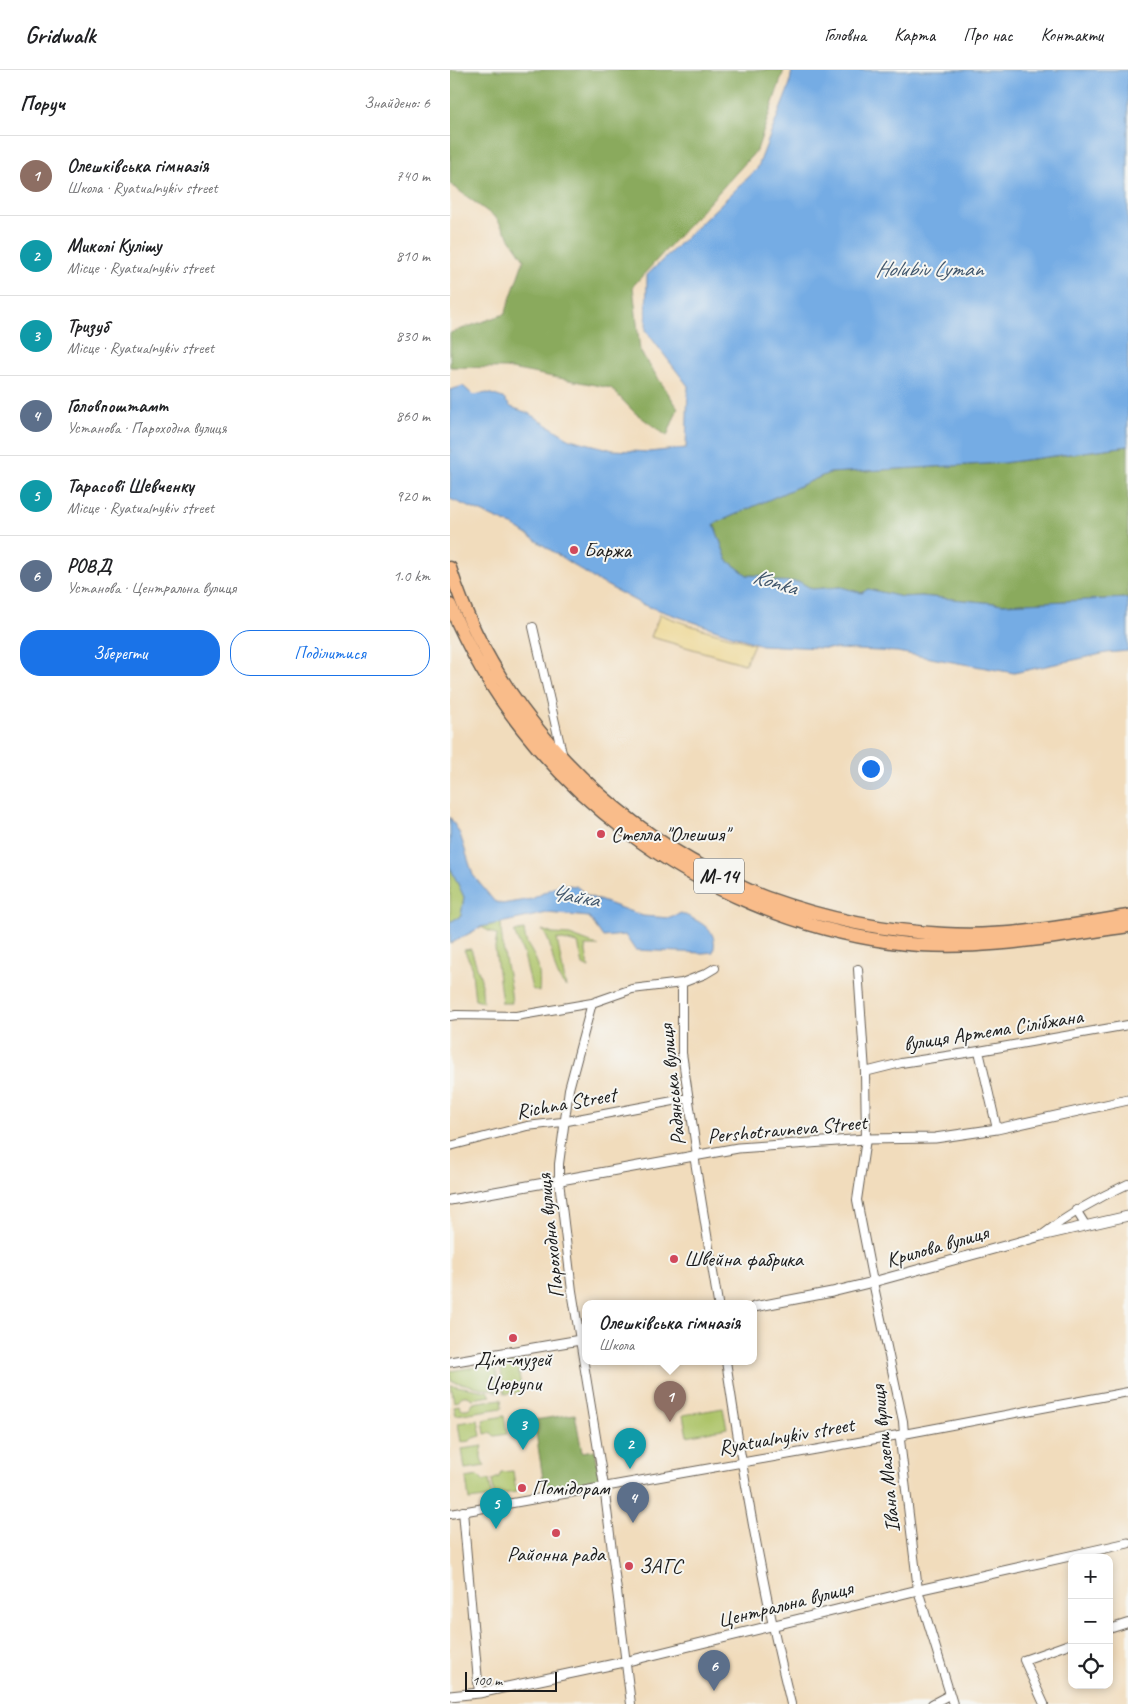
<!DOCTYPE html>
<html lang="uk">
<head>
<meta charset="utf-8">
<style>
  body { margin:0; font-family:Caveat,sans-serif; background:#f2f2f2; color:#202124 }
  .controls { position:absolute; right:15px; bottom:15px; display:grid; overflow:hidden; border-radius:10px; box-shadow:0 2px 8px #0003 }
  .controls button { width:45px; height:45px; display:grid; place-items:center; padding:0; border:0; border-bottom:1px solid #e0e0e0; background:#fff; color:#202124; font:25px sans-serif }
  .scale { position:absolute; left:15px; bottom:12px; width:92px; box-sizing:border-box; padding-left:5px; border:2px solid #1c1c1c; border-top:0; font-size:14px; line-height:18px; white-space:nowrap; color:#1c1c1c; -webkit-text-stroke:4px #f6f6f2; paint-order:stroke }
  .you { position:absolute; left:420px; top:698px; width:18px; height:18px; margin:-12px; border:4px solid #fff; border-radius:50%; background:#1a73e8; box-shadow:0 0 0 8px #1a73e833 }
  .badge { display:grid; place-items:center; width:32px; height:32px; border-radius:50%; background:#1a73e8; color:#fff; font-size:16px; font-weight:700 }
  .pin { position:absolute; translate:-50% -41px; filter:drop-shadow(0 1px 2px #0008) }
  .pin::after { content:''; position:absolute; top:26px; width:18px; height:15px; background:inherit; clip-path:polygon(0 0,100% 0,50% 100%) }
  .popup { position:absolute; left:132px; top:1230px; width:175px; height:65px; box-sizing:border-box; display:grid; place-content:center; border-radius:10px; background:#fff; filter:drop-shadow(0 1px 4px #0005); font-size:16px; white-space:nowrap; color:#757577 }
  .popup b { font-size:19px; color:#202124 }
  .popup::after { content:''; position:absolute; left:50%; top:100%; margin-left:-10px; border:10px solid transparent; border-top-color:#fff }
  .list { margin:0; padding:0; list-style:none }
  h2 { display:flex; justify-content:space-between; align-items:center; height:65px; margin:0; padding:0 20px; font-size:21px }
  h2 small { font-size:16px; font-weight:400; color:#757577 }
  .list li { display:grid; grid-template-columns:32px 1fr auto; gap:15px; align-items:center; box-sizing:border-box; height:80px; padding:0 20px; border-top:1px solid #e0e0e0 }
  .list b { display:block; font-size:19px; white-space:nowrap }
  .list p { margin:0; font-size:16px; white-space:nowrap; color:#757577 }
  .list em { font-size:16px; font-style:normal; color:#757577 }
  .actions { display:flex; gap:10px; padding:15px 20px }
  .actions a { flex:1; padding:11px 0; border:1px solid #1a73e8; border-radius:20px; text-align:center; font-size:18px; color:#1a73e8 }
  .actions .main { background:#1a73e8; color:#fff }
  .icon { flex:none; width:28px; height:28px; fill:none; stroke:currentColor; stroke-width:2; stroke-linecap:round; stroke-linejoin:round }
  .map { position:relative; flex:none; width:678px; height:1634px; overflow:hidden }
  header { display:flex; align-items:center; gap:30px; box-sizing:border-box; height:70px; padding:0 25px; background:#fff; border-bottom:1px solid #e0e0e0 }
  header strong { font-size:24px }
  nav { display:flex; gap:28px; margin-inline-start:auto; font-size:18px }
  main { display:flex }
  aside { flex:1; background:#fff }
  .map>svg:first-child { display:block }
  .green { fill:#adc469; stroke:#647042 }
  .forest { fill:#8aaa5d; stroke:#53633c }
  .sand { fill:#eeda9e; stroke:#857b5d }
  .water { fill:#75ace4; stroke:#486480 }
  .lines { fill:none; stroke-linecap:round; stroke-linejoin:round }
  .minor-casing { stroke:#675f54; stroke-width:10 }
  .tertiary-casing { stroke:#675f54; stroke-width:11 }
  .trunk-casing { stroke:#675f54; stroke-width:15 }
  .minor { stroke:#fff; stroke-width:8 }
  .tertiary { stroke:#fff; stroke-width:9 }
  .trunk { stroke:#f9bc8a; stroke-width:12 }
  .poi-dot { fill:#d1495b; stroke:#f6f6f2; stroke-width:2 }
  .labels { text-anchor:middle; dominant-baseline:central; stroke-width:4; stroke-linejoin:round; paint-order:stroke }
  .shield { fill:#f6f6f2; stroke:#5d5d5c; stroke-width:1 }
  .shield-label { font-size:20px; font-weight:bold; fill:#1c1c1c }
  .poi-label { font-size:21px; fill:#1c1c1c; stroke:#f6f6f2; text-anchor:start }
  .street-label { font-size:21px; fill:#1c1c1c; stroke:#f6f6f2 }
  .water-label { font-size:22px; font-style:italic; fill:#40566c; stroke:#f6f6f2 }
</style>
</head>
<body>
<header>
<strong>Gridwalk</strong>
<nav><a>Головна</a><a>Карта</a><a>Про нас</a><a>Контакти</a></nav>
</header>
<main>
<aside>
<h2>Поруч<small>Знайдено: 6</small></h2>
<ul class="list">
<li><span class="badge" style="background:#8d6e63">1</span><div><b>Олешківська гімназія</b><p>Школа · Ryatualnykiv street</p></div><em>740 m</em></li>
<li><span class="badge" style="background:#0f9aa8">2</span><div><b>Миколі Кулішу</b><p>Місце · Ryatualnykiv street</p></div><em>810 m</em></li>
<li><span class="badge" style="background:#0f9aa8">3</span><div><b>Тризуб</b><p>Місце · Ryatualnykiv street</p></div><em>830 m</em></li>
<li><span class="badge" style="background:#5c6f8a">4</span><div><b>Головпоштамт</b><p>Установа · Пароходна вулиця</p></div><em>860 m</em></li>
<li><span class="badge" style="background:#0f9aa8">5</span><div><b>Тарасові Шевченку</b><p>Місце · Ryatualnykiv street</p></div><em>920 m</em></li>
<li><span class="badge" style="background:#5c6f8a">6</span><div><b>РОВД</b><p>Установа · Центральна вулиця</p></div><em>1.0 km</em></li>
</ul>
<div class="actions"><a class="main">Зберегти</a><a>Поділитися</a></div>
</aside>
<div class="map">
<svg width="678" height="1634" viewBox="0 0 678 1634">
  <rect width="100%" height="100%" fill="#f6f6f2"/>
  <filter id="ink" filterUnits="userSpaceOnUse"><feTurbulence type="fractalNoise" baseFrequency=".02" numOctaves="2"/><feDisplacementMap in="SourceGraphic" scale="10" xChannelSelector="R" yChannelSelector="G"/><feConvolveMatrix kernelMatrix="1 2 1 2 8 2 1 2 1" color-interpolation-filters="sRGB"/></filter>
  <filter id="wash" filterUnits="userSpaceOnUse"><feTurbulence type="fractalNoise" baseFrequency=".0096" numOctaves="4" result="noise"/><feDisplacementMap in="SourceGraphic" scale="20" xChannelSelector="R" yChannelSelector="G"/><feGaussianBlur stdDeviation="1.12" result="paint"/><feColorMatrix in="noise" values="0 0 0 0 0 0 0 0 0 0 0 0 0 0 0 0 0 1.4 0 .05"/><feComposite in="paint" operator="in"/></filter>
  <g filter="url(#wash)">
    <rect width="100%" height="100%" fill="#f1dcbc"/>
    <!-- green -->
    <path class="green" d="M0 797 14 827 11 846 0 852Z
      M51 853C51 880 60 906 62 933H52L45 878 47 865 31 857 0 874V863Z
      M74 860C76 876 78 874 84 886 90 896 90 911 89 922L82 919 74 885 64 862Z
      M92 860 103 864 120 865 149 876H135L139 898 133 895 128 873 107 869 116 917C99 901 106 876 92 860Z
      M21 879 31 909 33 932 25 930 21 894 14 880Z
      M67 1292 72 1322 55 1324 50 1295Z
      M45 1294 50 1322 1 1311 0 1301Z
      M1 1315 37 1321 41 1326 22 1329C17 1324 11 1325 8 1331L4 1332Z
      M51 1329 52 1338 6 1345 4 1336 9 1335 11 1339H17L21 1337 22 1333Z
      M273 1338 277 1358 237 1366 233 1345Z
      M54 1346 57 1364 45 1366 39 1363 35 1364 33 1350Z
      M28 1350 31 1366 23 1368 20 1371 11 1372 8 1353Z
      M33 1376C30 1384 30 1389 35 1396L15 1399 12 1379Z
      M63 1401 66 1422 44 1425 42 1410 49 1407 51 1402Z
      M28 1406 33 1411 39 1410 42 1427 19 1430 16 1408Z"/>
    <!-- forest -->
    <path class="forest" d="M0 0H334L307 80 183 216 190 281 228 338 217 366 184 342 161 318 56 298 0 297V263L55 244 74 189 46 148 0 114Z
      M678 376V528L554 534 471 526 452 527 418 519 412 523 391 517 362 519 350 512 320 511 318 506 297 505 277 490 264 454 379 403 553 393Z
      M125 1344 132 1382 145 1380 151 1413 95 1422 84 1350Z"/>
    <!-- sand -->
    <path class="sand" d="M210 544C240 557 272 564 304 574L295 594 201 567Z"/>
    <!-- water -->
    <path class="water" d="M342 0H678V376L553 393 379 403 264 454 277 490 297 505 319 506 321 511 350 512 362 519 391 517 412 523 418 519 452 527 471 526 554 534 678 528V581L656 583 564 603 447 582 311 575 191 534 143 508 64 456 0 429V320L13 316 23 325 38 323 53 328 61 337 78 343 120 369 163 380 199 382 236 378 238 316 196 261 197 205 307 99 339 17Z
      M0 747 10 764 23 805 44 831 52 834 82 829 110 814 126 816 138 826 193 846 220 848 231 843C248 851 270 859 263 882L253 883 185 880 175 865 153 867 139 847 97 843 31 857 0 874V852L11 846 14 827 0 797Z"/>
  </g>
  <g filter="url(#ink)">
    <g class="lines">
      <!-- minor casing -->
      <g class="minor-casing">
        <path id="minor" d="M83 557 112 683
          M408 899 415 1002 416 1069 407 1130 423 1212 453 1351 454 1364 450 1370 468 1520 503 1634
          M232 913V983L247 1085
          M142 933 119 1019 109 1094V1111L122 1221 154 1416 181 1634
          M0 946 6 945 66 946 142 933 182 919 232 913 255 904 265 898
          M529 981 547 1059
          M415 1002 451 993 529 981 678 955
          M0 1076 77 1056 112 1052 239 1028
          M244 1085 268 1233
          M626 1140 636 1156
          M591 1166C619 1144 645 1129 678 1114
          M276 1291C293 1406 313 1521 341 1634
          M13 1441 29 1623
          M0 1444 454 1364 678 1322
          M659 1559 678 1553
          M482 1634 499 1625
          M594 1634 574 1590 622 1573"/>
      </g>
      <!-- tertiary casing -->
      <g class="tertiary-casing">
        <path id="tertiary" d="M0 1130 288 1078 416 1069 485 1068 547 1059 678 1030
          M304 1237 382 1222 423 1212 591 1166 678 1146
          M0 1292 136 1269
          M0 1626 29 1623 174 1592 468 1520 678 1473"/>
      </g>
      <!-- trunk casing -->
      <g class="trunk-casing">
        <path id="trunk" d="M0 498C41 628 141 738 260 801 278 810 297 821 317 828 373 848 434 861 494 864 555 868 618 856 678 846
          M0 535C74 715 249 845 441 872 520 883 600 868 678 856"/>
      </g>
      <!-- minor -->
      <use href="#minor" class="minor"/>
      <!-- tertiary -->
      <use href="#tertiary" class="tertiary"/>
      <!-- trunk -->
      <use href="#trunk" class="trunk"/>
    </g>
  </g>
  <!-- markers -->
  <g class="poi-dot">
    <circle cx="124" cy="480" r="5"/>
    <circle cx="151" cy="764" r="5"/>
    <circle cx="224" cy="1189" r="5"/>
    <circle cx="63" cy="1268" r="5"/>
    <circle cx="72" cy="1418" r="5"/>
    <circle cx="106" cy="1463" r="5"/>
    <circle cx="179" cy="1496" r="5"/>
  </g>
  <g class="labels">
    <!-- shield labels -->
    <rect class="shield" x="244" y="788.5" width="50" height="35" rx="4"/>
    <g class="shield-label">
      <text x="269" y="806">М-14</text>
    </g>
    <!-- poi labels -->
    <g class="poi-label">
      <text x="134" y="480">Баржа</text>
      <text x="161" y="764">Стелла "Олешшя"</text>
      <text x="234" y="1189">Швейна фабрика</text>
      <text x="63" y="1289" text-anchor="middle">Дім-музей<tspan x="63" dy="24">Цюрупи</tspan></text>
      <text x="82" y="1418">Помідорам</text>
      <text x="106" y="1484" text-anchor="middle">Районна рада</text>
      <text x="189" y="1496">ЗАГС</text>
    </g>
    <!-- street labels -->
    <g class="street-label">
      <text transform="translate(543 960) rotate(-9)">вулиця Артема Сілібжана</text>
      <text transform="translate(222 1015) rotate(-96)">Радянська вулиця</text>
      <text transform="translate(116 1033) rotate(-10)">Richna Street</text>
      <text transform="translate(337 1059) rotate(-5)">Pershotravneva Street</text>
      <text transform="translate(100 1166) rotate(-96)">Пароходна вулиця</text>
      <text transform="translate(487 1176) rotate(-16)">Крилова вулиця</text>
      <text transform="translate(336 1366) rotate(-10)">Ryatualnykiv street</text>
      <text transform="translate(435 1389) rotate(-96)">Івана Мазепи вулиця</text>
      <text transform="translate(335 1534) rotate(-14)">Центральна вулиця</text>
    </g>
    <!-- water labels -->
    <g class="water-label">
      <text x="479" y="199">Holubiv Lyman</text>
      <text transform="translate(325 512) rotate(17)">Konka</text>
      <text transform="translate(125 826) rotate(10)">Чайка</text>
    </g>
  </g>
</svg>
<div class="controls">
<button>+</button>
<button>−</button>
<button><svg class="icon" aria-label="locate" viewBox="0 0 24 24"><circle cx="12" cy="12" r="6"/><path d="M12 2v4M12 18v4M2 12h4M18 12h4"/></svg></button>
</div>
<div class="scale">100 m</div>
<div class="you"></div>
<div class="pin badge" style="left:220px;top:1352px;background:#8d6e63">1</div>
<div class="popup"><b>Олешківська гімназія</b>Школа</div>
<div class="pin badge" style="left:180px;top:1399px;background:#0f9aa8">2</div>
<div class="pin badge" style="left:73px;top:1380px;background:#0f9aa8">3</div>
<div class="pin badge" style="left:183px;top:1453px;background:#5c6f8a">4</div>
<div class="pin badge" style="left:46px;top:1459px;background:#0f9aa8">5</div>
<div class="pin badge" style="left:264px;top:1621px;background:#5c6f8a">6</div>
</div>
</main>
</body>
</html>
